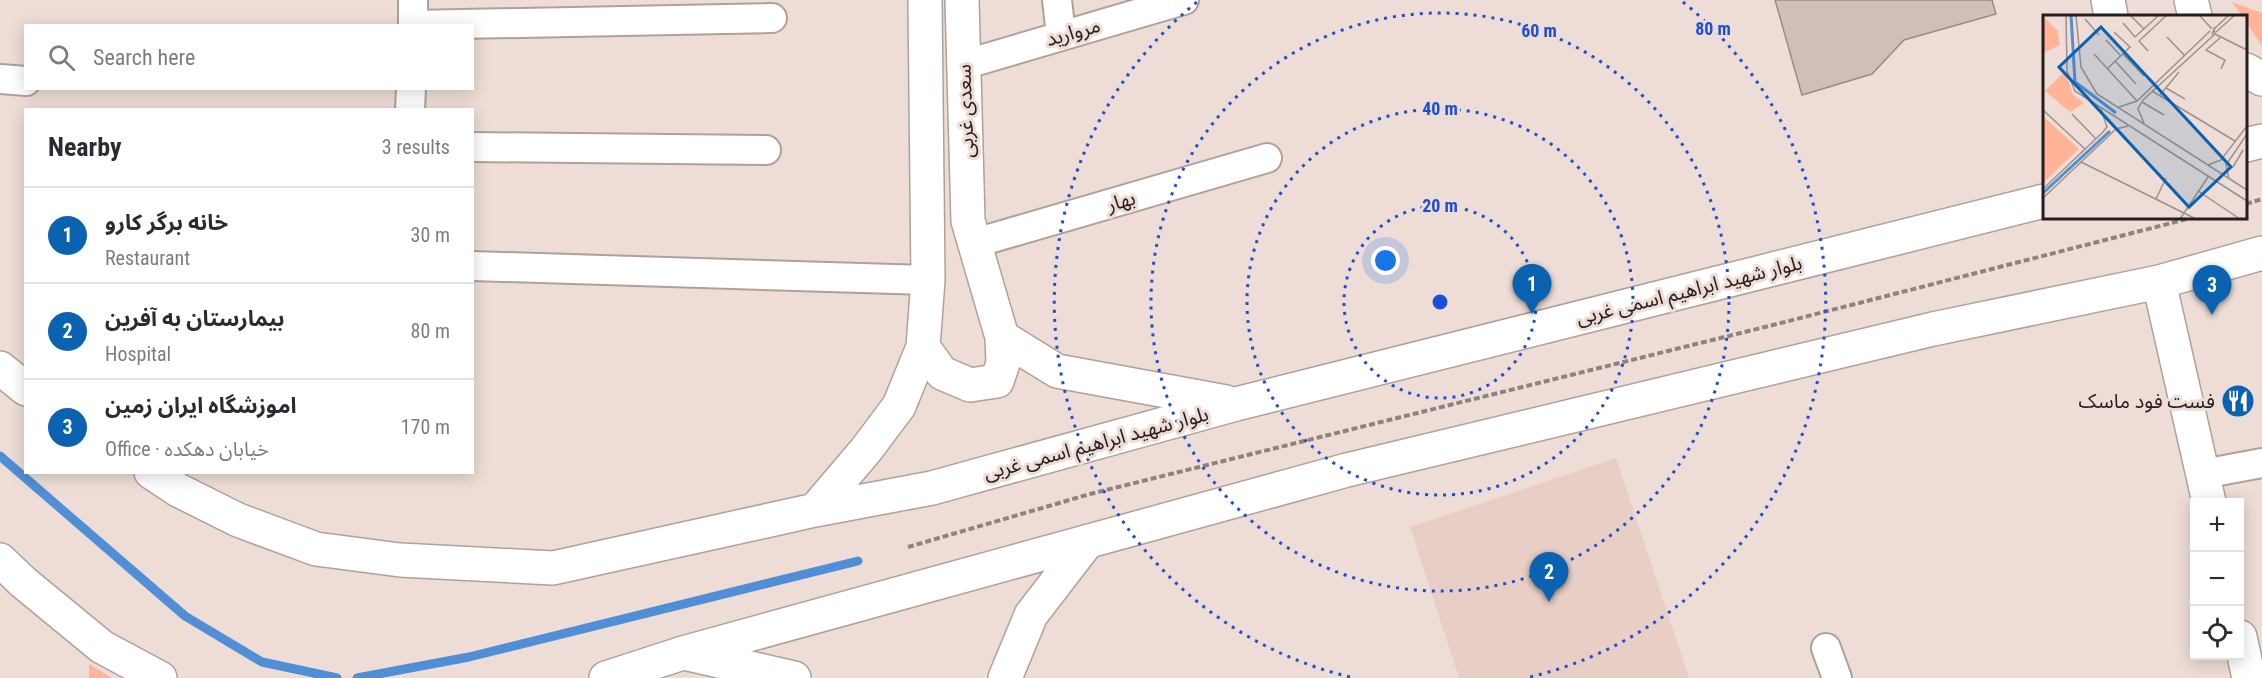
<!DOCTYPE html>
<html lang="en">
<head>
<meta charset="utf-8">
<style>
  body { margin:0; font-family:"Roboto Condensed","Noto Sans Arabic",sans-serif; background:#f2f2f3; color:#2b2b33 }
  .controls { position:absolute; right:18px; bottom:18px; display:grid; overflow:hidden; border-radius:0px; box-shadow:0 3px 15px #0003 }
  .controls button { width:54px; height:54px; display:grid; place-items:center; padding:0; border:0; border-bottom:2px solid #e1e1e2; background:#fff; color:#2b2b33; font:30px sans-serif }
  .you { position:absolute; left:1386px; top:261px; width:21px; height:21px; margin:-15px; border:4px solid #fff; border-radius:50%; background:#1a73e8; box-shadow:0 0 0 9px #1a73e833 }
  .badge { display:grid; place-items:center; width:39px; height:39px; border-radius:50%; background:#0a62b0; color:#fff; font-size:20px; font-weight:700 }
  .pin { position:absolute; translate:-50% -50px; filter:drop-shadow(0 2px 3px #0008) }
  .pin::after { content:''; position:absolute; top:32px; width:21px; height:18px; background:inherit; clip-path:polygon(0 0,100% 0,50% 100%) }
  .list { margin:0; padding:0; list-style:none }
  h2 { display:flex; justify-content:space-between; align-items:center; height:78px; margin:0; padding:0 24px; font-size:26px }
  h2 small { font-size:20px; font-weight:400; color:#7c7c81 }
  .list li { display:grid; grid-template-columns:39px 1fr auto; gap:18px; align-items:center; box-sizing:border-box; height:96px; padding:0 24px; border-top:2px solid #e1e1e2 }
  .list b { display:block; font-size:22px; white-space:nowrap }
  .list p { margin:0; font-size:20px; white-space:nowrap; color:#7c7c81 }
  .list em { font-size:20px; font-style:normal; color:#7c7c81 }
  .icon { flex:none; width:33px; height:33px; fill:none; stroke:currentColor; stroke-width:2; stroke-linecap:round; stroke-linejoin:round }
  .map { position:relative; flex:none; width:2262px; height:678px; overflow:hidden }
  .search { position:absolute; background:#fff; box-shadow:0 3px 15px #0003; left:24px; top:24px; width:450px; height:66px; display:flex; align-items:center; gap:15px; box-sizing:border-box; padding:0 21px; border-radius:0px; color:#7c7c81; font-size:22px }
  .panel { position:absolute; background:#fff; box-shadow:0 3px 15px #0003; left:24px; top:108px; width:450px; height:366px; border-radius:0px }
  .map>svg:first-child { display:block }
  .built { fill:#e8cec5 }
  .green { fill:#ffb498 }
  .lines { fill:none; stroke-linecap:round; stroke-linejoin:round }
  .stream { stroke:#508fd5; stroke-width:9 }
  .building { fill:#d0bfb9; stroke:#9b8b85; stroke-width:1.5 }
  .street-casing { stroke:#b0a09a; stroke-width:32 }
  .secondary-casing { stroke:#b0a09a; stroke-width:36 }
  .path { stroke:#8f837e; stroke-width:4; stroke-dasharray:6 3; stroke-linecap:butt }
  .street { stroke:#fff; stroke-width:28 }
  .secondary { stroke:#fff; stroke-width:33 }
  .ring { fill:none; stroke:#1d4ed8; stroke-width:3; stroke-dasharray:3 6 }
  .labels { text-anchor:middle; dominant-baseline:central; stroke-width:6; stroke-linejoin:round; paint-order:stroke }
  .street-label { font-size:20px; fill:#241e1c; stroke:#eeddd6 }
  .poi-label { font-size:20px; fill:#241e1c; stroke:#eeddd6; text-anchor:end }
  .inset-river { fill:none; stroke:#508fd5; stroke-width:3 }
  .inset-road { fill:none; stroke:#9d918c; stroke-width:1.5 }
  .view { fill:#0a62b0; fill-opacity:0.15; stroke:#0a62b0; stroke-width:3 }
  .inset-edge { fill:none; stroke:#241e1c; stroke-width:3 }
  .centre { fill:#1d4ed8; stroke:#eeddd6; stroke-width:3 }
  .ring-label { font-size:18px; text-anchor:middle; font-weight:bold; fill:#1d4ed8; stroke:#eeddd6; stroke-width:6; stroke-linejoin:round; paint-order:stroke }
</style>
</head>
<body>
<div class="map">
<svg width="2262" height="678" viewBox="0 0 2262 678">
  <rect width="100%" height="100%" fill="#eeddd6"/>
  <!-- built -->
  <path class="built" d="M1616 458 1689 678H1459L1410 527Z"/>
  <!-- green -->
  <path class="green" d="M2232 2 2262 13V46L2246 22V16H2242Z
    M89 664 112 678H89Z"/>
  <g class="lines">
    <!-- stream -->
    <path class="stream" d="M0 456 185 616 262 662 337 678
      M357 678 469 657 858 561"/>
  </g>
  <!-- building -->
  <path class="building" d="M1775 0H1992L1996 14 1904 40 1872 74 1802 95Z"/>
  <g class="lines">
    <!-- street casing -->
    <g class="street-casing">
      <path id="street" d="M413 0V26
        M1057 0 1061 35
        M413 25 772 18
        M963 65 1184 0
        M0 79 26 81
        M410 110 411 88
        M472 147 766 150
        M975 243 1267 158
        M472 266 928 280
        M2203 474 2262 463
        M1826 648 1837 678"/>
    </g>
    <!-- secondary casing -->
    <g class="secondary-casing">
      <path id="secondary" d="M962 0 968 221 1002 337 1057 371 1226 402
        M2108 0 2111 16
        M2191 0 2195 16
        M2246 70 2262 79
        M2246 145 2262 141
        M2159 282 2209 502
        M923 347 942 373 970 385 997 381 1003 363 1002 337
        M0 368 26 389
        M151 472 178 490 238 520 316 549 400 560 553 568 815 510 932 488 1236 404 2044 201
        M815 510 866 450 899 406 923 347 928 280 925 0
        M0 560 23 582 102 647 160 678
        M2240 637 2249 678
        M688 654 794 678
        M606 678 683 653 1347 470 1933 329 2159 282 2262 253
        M1005 678 1031 615 1088 541"/>
    </g>
    <!-- path -->
    <path class="path" d="M2246 204 2262 199
      M908 547 1090 494 1773 325 2191 218"/>
    <!-- street -->
    <use href="#street" class="street"/>
    <!-- secondary -->
    <use href="#secondary" class="secondary"/>
  </g>
  <!-- distance rings -->
  <g class="ring">
    <circle cx="1440" cy="302" r="96"/>
    <circle cx="1440" cy="302" r="193"/>
    <circle cx="1440" cy="302" r="289"/>
    <path d="M1350 677A386 386 0 0 1 1197 2M1683 2A386 386 0 0 1 1530 677"/>
  </g>
  <!-- icons -->
  <defs>
    <g id="restaurant-disc" transform="scale(1.725)"><circle r="9.5" fill="#0a62b0" stroke="#eeddd6"/><path d="M-5-6h1v4h1v-4h1v4h1v-4h1v5L-1.5 .5V6h-2V.5L-5-1ZM5-6V6H3V1.5H1.5Q1.5-4 5-6Z" fill="#fff"/></g>
  </defs>
  <g fill-rule="evenodd">
    <use href="#restaurant-disc" x="2238" y="401"/>
  </g>
  <g class="labels">
    <!-- street labels -->
    <g class="street-label">
      <text transform="translate(1073 32) rotate(-16)">مروارید</text>
      <text transform="translate(965 111) rotate(-92)">سعدی غربی</text>
      <text transform="translate(1121 201) rotate(-16)">بهار</text>
      <text transform="translate(1689 290) rotate(-14)">بلوار شهید ابراهیم اسمی غربی</text>
      <text transform="translate(1096 443) rotate(-15)">بلوار شهید ابراهیم اسمی غربی</text>
    </g>
    <!-- poi labels -->
    <g class="poi-label">
      <text x="2215" y="401">فست فود ماسک</text>
    </g>
  </g>
  <!-- overview -->
  <g transform="translate(2043 15)">
    <rect width="204" height="204" fill="#eeddd6"/>
    <path d="M22 56 30 80 41 88 27 97 2 76Z" fill="#ffb498"/>
    <path d="M0 1 15 16 17 30 0 38ZM0 101 36 134 0 168Z" fill="#ffb498"/>
    <path class="inset-river" d="M28 0 32 67 73 98M0 178 67 116"/>
    <path class="inset-road" d="M23 0 24 56 32 76 204 186M33 0 38 52 54 79 204 175M156 0 169 14M88 1 101 14M42 4 56 20M80 8 92 22 116 0M171 14 186 0M173 17 192 0M172 19 204 35M124 22 141 40M178 22 163 35 182 45 178 54M63 25 78 41M105 36 96 26 124 0M51 39 94 86M80 39 101 61M72 46 93 69M65 53 87 32 71 17M123 73 142 84M109 76 192 126M117 80 136 57M99 87 121 100M76 92 94 86 167 16M0 95 42 134M29 99 53 124M101 108 95 94 100 85 172 19 171 14 169 20M38 147 153 204M165 150 178 145 204 111M190 152 200 135M186 164 183 150 204 119M0 174 59 118 64 112 58 94M155 176 197 204M0 183 73 114 85 111M113 184 123 163M137 204 165 162"/>
    <path class="view" d="M58 12 188 152 146 192 16 52Z"/>
    <rect width="204" height="204" class="inset-edge"/>
  </g>
  <circle cx="1440" cy="302" r="9" class="centre"/>
  <g class="ring-label">
    <text x="1713" y="35">80 m</text>
    <text x="1539" y="37">60 m</text>
    <text x="1440" y="115">40 m</text>
    <text x="1440" y="212">20 m</text>
  </g>
</svg>
<div class="controls">
<button>+</button>
<button>−</button>
<button><svg class="icon" aria-label="locate" viewBox="0 0 24 24"><circle cx="12" cy="12" r="6"/><path d="M12 2v4M12 18v4M2 12h4M18 12h4"/></svg></button>
</div>
<div class="you"></div>
<div class="pin badge" style="left:1532px;top:314px">1</div>
<div class="pin badge" style="left:1549px;top:602px">2</div>
<div class="pin badge" style="left:2212px;top:315px">3</div>
<div class="search"><svg class="icon" aria-label="search" viewBox="0 0 24 24"><circle cx="10" cy="10" r="6"/><path d="M15 15l6 6"/></svg>Search here</div>
<section class="panel">
<h2>Nearby<small>3 results</small></h2>
<ul class="list">
<li><span class="badge">1</span><div><b>خانه برگر کارو</b><p>Restaurant</p></div><em>30 m</em></li>
<li><span class="badge">2</span><div><b>بیمارستان به آفرین</b><p>Hospital</p></div><em>80 m</em></li>
<li><span class="badge">3</span><div><b>اموزشگاه ایران زمین</b><p>Office · خیابان دهکده</p></div><em>170 m</em></li>
</ul>
</section>
</div>
</body>
</html>
